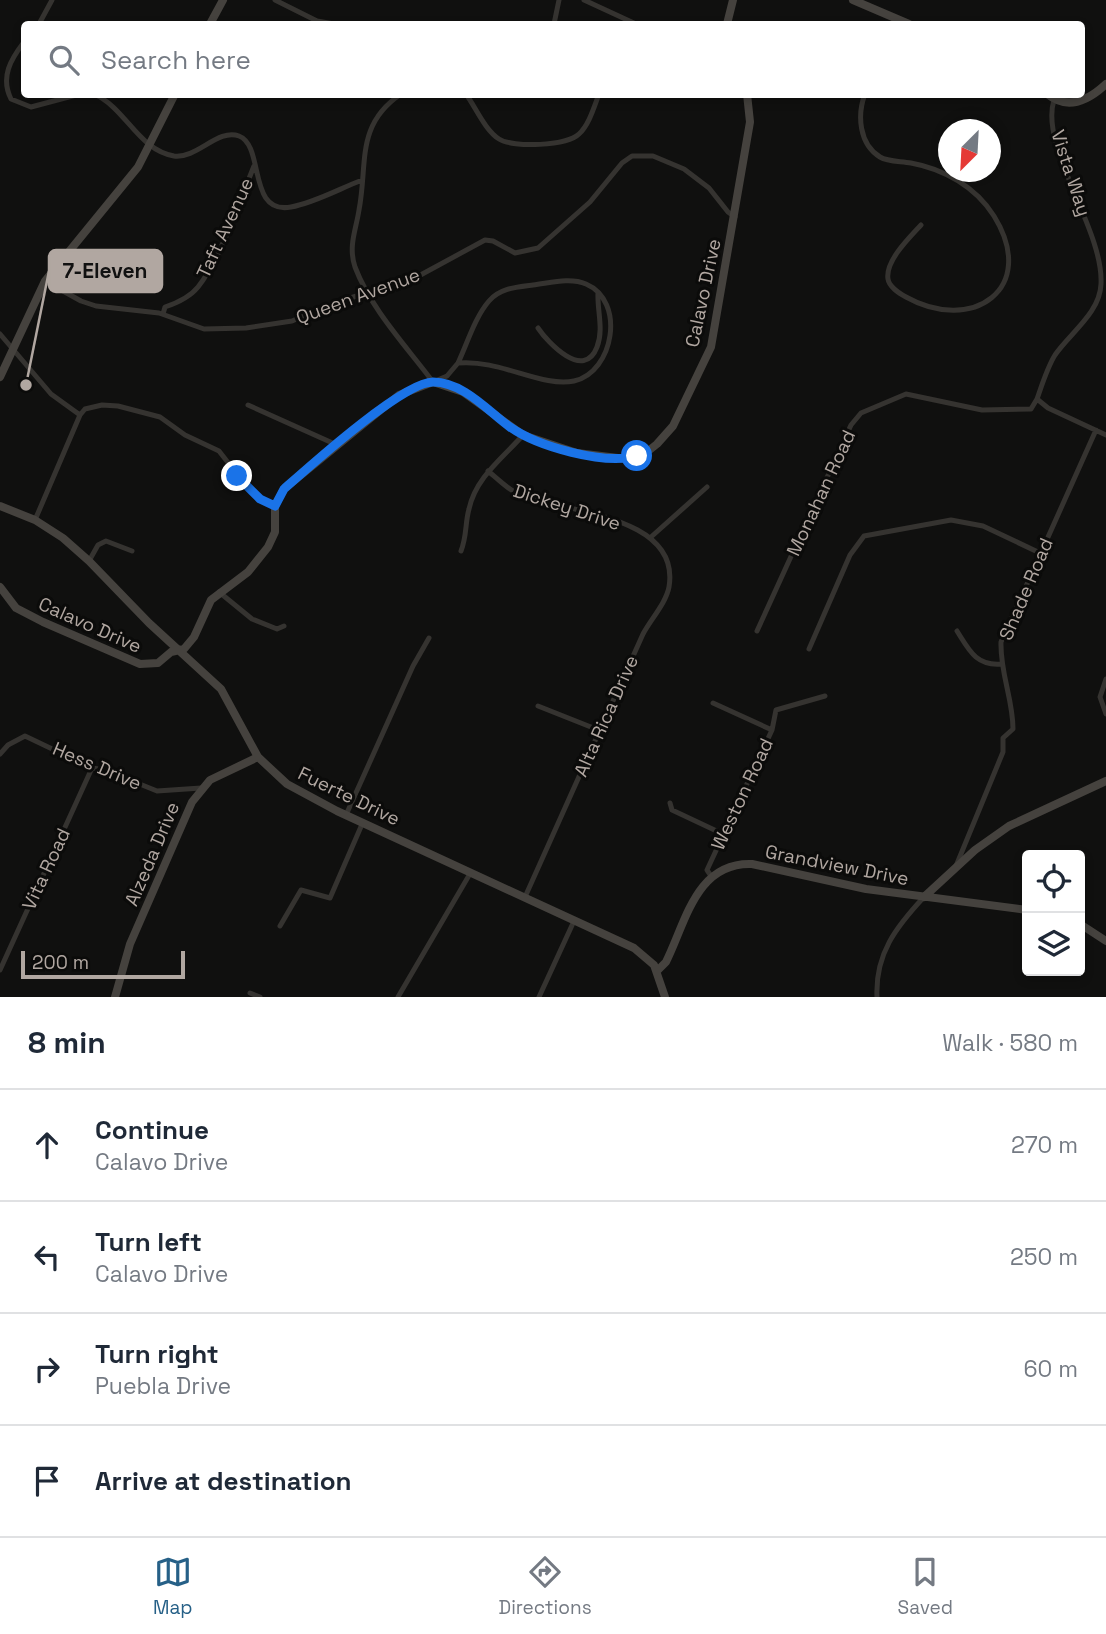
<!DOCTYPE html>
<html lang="en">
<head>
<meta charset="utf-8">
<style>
  body { margin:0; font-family:"Space Grotesk",sans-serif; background:#f6f6f7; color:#1f2937 }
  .controls { position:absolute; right:21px; bottom:21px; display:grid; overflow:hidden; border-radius:7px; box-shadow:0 4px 10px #0003 }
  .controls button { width:63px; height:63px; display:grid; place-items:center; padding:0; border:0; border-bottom:2px solid #e0e1e3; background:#fff; color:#1f2937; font:35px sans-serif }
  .compass { position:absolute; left:938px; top:119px; width:63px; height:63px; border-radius:50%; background:#fff; box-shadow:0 4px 10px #0003; rotate:204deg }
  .scale { position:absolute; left:21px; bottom:18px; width:164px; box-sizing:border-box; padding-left:7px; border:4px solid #b1a7a1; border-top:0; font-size:19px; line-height:24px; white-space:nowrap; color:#b1a7a1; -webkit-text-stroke:5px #0b0b0a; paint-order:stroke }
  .stop { position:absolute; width:21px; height:21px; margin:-16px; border:5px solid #1a73e8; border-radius:50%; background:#fff }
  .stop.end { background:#1a73e8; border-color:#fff; box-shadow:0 2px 7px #0008 }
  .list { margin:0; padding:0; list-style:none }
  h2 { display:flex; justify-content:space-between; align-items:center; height:91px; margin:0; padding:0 28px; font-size:30px }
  h2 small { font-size:23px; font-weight:400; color:#747a83 }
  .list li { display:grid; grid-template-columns:46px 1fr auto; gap:21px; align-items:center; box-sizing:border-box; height:112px; padding:0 28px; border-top:2px solid #e0e1e3 }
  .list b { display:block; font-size:26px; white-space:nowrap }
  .list p { margin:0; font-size:23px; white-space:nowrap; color:#747a83 }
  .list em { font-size:23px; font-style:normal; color:#747a83 }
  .icon { flex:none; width:38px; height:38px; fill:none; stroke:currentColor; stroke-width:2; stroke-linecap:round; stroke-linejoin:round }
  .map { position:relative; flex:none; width:1106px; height:997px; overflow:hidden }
  .search { position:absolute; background:#fff; box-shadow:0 4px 10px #0003; left:21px; right:21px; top:21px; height:77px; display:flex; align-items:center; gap:18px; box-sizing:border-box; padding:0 24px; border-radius:7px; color:#747a83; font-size:26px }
  .sheet { height:539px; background:#fff }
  nav { display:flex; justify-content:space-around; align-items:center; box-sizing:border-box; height:98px; border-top:2px solid #e0e1e3; background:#fff; font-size:19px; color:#747a83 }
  nav a { display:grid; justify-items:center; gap:4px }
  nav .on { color:#266087 }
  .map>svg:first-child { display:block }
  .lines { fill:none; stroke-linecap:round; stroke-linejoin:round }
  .street { stroke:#353330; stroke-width:5 }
  .secondary { stroke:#45423e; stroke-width:8 }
  .route { stroke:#1a73e8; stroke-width:9 }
  .labels { text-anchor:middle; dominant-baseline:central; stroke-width:6; stroke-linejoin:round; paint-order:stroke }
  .street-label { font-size:19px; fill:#b1a7a1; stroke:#0b0b0a }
  .leader { fill:none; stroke:#b1a7a1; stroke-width:2.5 }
  .callout-dot { fill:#b1a7a1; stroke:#0b0b0a; stroke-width:2.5 }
  .callout { fill:#b1a7a1; stroke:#b1a7a1; stroke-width:2.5 }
  .callout-label { font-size:21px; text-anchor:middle; font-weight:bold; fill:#111 }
</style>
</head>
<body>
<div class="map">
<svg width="1106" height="997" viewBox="0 0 1106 997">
  <rect width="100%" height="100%" fill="#10100f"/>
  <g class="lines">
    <!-- street -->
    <path class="street" d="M275 0 317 21 334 24
      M584 0 636 24
      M39 24 52 0
      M554 24 559 0
      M24 42C11 59 0 77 11 99L31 107 80 94
      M94 94C126 108 138 150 174 156 197 159 218 128 239 136 265 146 247 215 291 207 314 203 339 189 362 180
      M401 94C355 125 368 164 359 210 356 230 348 246 355 267 371 309 406 346 433 382L447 376 458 363C500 359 542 388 574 381 614 372 626 301 586 284 570 277 550 283 533 285 517 287 500 288 489 301 475 317 467 344 458 363
      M466 94C476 108 485 130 499 139 513 148 567 146 579 134 589 125 594 107 599 94
      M865 94C857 115 859 144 880 157 888 162 901 161 911 163 944 169 976 187 994 216 1039 289 972 334 906 297 899 293 889 287 888 279 885 261 910 237 921 225
      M1054 100C1039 147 1104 230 1101 284 1100 313 1070 333 1055 355 1047 368 1042 385 1037 399L1048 408 1106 435
      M45 281 81 301 96 306 159 313 204 329 246 328 292 321 334 303 415 278 485 240 493 241 515 253 538 248 590 202 622 163 632 156H653L684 169 709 188 728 212 735 217
      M163 314 165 307C177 303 190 297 198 287 221 258 240 200 254 166
      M538 328C548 343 584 381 597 347 604 329 597 311 598 292
      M0 334 51 394 80 415
      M248 405 337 445
      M488 471C499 480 509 491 523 496 567 512 681 516 669 587 666 603 651 619 643 634L525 897
      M35 520 80 415 85 409 102 405 118 406 160 417 185 435 219 451 251 492 275 506
      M651 537 707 487
      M461 551C467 536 465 523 469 509 476 477 503 458 523 435
      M89 561 98 545 106 541 132 551
      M219 592 252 619 277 629 284 626
      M757 631 851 425 861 413 906 394 982 410 1031 409 1037 399
      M957 631C969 650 976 666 1001 664
      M809 649 850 555 864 536 951 520 983 526 1040 553
      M1106 679 1100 697 1106 714
      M713 703 772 730
      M538 706 601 731
      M0 754 8 745 25 736 92 768 105 770 157 791 201 788
      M670 803 672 810 723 834
      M346 815 413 666 429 638
      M956 866 1003 752V738L1013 729C1013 699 1000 673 1001 642L1096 430
      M711 876 707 870 772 730 776 710 825 696
      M280 926 301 890 330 898 363 822
      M0 970 92 768
      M250 993 260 997
      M398 997 471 872
      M539 997 574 921
      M877 997C875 954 896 927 924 897"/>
    <!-- secondary -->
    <path class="secondary" d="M853 0 909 24
      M210 24 223 0
      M727 24 733 0
      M1047 94C1068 111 1089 100 1106 84
      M0 377 45 281 138 167 175 94
      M0 506 35 520 63 538 89 561 149 623 221 689 258 757 287 784 337 811 634 948 654 965 665 997
      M0 587 16 608 43 622 140 664 158 663 171 652 184 649 194 637 211 600 248 572 268 547 275 532V506L284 489 399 395 433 382 463 392 523 435 577 453 626 459 647 452 657 444 673 426 711 347 750 122 747 94
      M924 897 975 850 1009 826 1106 781
      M1080 924 1106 941
      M657 971 666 962C686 922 696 862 752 864L866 889 1027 910
      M115 997 130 944 192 802 210 780 258 757"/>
  </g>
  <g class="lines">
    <!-- route -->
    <path class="route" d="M237 476 260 499 275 506 284 489C310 466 403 382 433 382 463 382 488 411 510 427 538 447 604 465 637 456"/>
  </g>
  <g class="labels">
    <!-- street labels -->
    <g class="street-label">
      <text transform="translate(1071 173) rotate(72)">Vista Way</text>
      <text transform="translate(225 228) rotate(-65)">Taft Avenue</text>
      <text transform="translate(703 293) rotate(-78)">Calavo Drive</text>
      <text transform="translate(358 296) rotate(-20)">Queen Avenue</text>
      <text transform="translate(821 493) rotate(-65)">Monahan Road</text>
      <text transform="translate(567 507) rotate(18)">Dickey Drive</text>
      <text transform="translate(1026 589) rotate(-67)">Shade Road</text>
      <text transform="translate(90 625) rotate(24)">Calavo Drive</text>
      <text transform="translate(606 716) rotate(-66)">Alta Rica Drive</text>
      <text transform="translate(97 766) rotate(23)">Hess Drive</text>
      <text transform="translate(742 794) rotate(-65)">Weston Road</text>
      <text transform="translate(349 796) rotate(26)">Fuerte Drive</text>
      <text transform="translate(152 854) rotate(-67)">Alzeda Drive</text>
      <text transform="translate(837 865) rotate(11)">Grandview Drive</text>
      <text transform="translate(46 869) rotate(-65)">Vita Road</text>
    </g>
  </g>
  <!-- callouts -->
  <path class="leader" d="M26 385L49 271"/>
  <circle class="callout-dot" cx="26" cy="385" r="7"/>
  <rect class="callout" x="49" y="250" width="113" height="42" rx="7"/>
  <g class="callout-label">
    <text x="105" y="278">7-Eleven</text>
  </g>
</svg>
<div class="controls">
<button><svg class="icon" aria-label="locate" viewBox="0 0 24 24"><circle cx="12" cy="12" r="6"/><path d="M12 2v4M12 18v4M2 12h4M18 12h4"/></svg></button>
<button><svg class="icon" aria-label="layers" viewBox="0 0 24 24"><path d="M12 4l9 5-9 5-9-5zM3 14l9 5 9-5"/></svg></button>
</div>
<svg class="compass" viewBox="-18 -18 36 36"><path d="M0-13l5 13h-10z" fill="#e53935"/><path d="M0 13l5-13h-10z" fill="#747a83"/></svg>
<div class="scale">200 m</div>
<div class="stop" style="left:637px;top:456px"></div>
<div class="stop end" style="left:237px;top:476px"></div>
<div class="search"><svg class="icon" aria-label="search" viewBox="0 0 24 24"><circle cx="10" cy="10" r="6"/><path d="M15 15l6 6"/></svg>Search here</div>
</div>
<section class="sheet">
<h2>8 min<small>Walk · 580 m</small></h2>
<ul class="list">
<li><svg class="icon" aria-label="ahead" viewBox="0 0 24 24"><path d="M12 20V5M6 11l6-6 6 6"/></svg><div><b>Continue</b><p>Calavo Drive</p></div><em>270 m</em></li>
<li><svg class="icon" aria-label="left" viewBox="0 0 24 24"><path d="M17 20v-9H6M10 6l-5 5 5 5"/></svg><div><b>Turn left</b><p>Calavo Drive</p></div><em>250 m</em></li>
<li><svg class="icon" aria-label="right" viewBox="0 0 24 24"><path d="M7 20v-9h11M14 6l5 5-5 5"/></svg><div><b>Turn right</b><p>Puebla Drive</p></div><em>60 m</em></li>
<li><svg class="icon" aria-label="arrive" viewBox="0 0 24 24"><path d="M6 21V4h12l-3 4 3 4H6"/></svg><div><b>Arrive at destination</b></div></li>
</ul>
</section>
<nav>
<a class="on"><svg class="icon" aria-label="map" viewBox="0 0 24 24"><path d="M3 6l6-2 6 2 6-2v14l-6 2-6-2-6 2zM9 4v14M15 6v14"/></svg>Map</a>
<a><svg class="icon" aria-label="directions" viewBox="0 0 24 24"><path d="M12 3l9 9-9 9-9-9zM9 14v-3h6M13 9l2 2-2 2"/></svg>Directions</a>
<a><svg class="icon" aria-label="saved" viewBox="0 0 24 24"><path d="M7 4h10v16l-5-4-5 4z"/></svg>Saved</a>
</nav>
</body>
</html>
